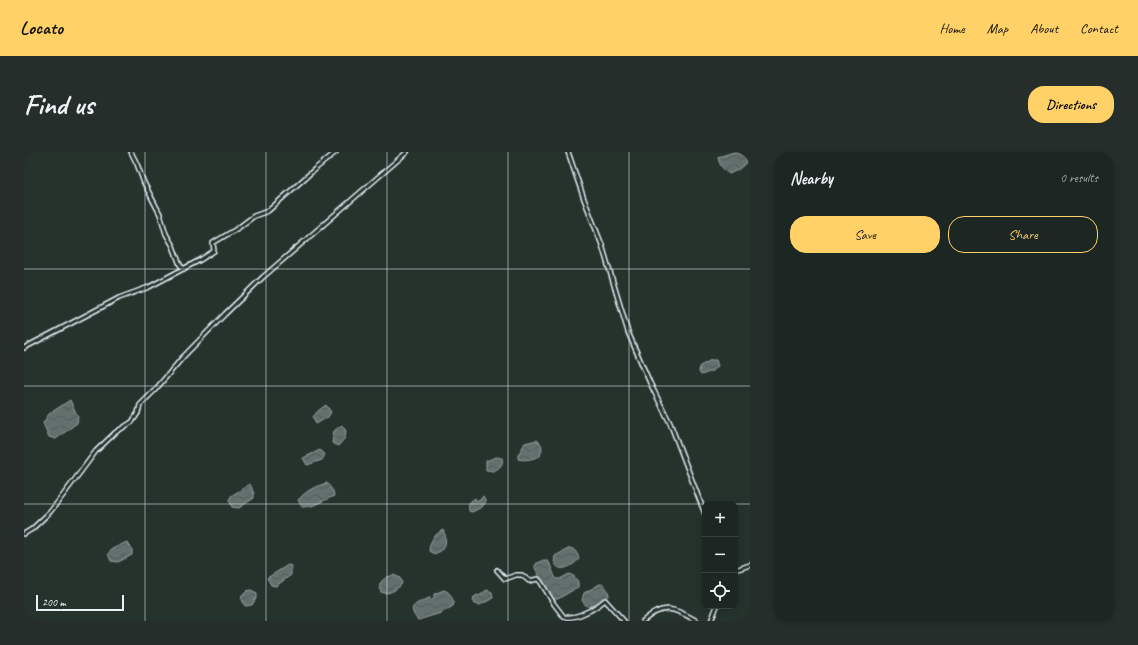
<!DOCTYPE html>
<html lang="en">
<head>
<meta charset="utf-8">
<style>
  body { margin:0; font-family:Caveat,sans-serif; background:#252e2a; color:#f1f3f6 }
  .controls { position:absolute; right:12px; bottom:12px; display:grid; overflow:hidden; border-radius:8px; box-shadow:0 2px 6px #0003 }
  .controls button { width:36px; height:36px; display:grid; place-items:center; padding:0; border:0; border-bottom:1px solid #3a4340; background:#1c2622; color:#f1f3f6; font:20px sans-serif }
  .scale { position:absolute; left:12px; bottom:10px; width:88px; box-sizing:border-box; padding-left:4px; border:2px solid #e8f1f8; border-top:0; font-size:11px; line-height:14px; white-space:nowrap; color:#e8f1f8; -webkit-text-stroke:3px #26332d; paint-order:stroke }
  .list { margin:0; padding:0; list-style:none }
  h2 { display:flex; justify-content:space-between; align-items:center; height:52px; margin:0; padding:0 16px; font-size:17px }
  h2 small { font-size:13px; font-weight:400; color:#a0a5a5 }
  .actions { display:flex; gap:8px; padding:12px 16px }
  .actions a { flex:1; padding:9px 0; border:1px solid #ffd166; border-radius:16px; text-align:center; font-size:14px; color:#ffd166 }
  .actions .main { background:#ffd166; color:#111 }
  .icon { flex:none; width:22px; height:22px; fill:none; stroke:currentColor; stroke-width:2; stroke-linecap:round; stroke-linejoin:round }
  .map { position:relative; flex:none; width:726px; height:469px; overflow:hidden; border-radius:16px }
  header { display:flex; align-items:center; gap:24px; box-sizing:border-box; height:56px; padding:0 20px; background:#ffd166; color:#111 }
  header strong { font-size:19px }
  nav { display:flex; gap:22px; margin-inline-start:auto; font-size:14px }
  .intro { display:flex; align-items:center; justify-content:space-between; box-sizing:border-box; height:96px; padding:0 24px }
  h1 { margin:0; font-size:28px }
  .button { padding:10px 18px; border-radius:16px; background:#ffd166; color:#111; font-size:14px; font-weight:700 }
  main { display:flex; gap:24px; padding:0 24px }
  aside { flex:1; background:#1c2622; border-radius:16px; box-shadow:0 2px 6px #0003 }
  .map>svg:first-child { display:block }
  .water { fill:url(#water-waves); stroke:#98a3a5 }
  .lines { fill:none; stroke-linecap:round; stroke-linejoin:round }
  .street-casing { stroke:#e8f1f8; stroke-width:6 }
  .street { stroke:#26332d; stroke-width:3 }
  .grid { fill:none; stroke:#e8f1f8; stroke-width:1; stroke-opacity:0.55 }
</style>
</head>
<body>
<header>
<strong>Locato</strong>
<nav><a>Home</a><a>Map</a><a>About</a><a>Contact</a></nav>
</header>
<div class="intro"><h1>Find us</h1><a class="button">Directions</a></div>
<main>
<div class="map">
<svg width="726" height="469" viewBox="0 0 726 469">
  <defs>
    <pattern id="water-waves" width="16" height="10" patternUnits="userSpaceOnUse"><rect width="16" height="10" fill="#636f6d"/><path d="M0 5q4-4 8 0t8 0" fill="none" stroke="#535a5a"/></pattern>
  </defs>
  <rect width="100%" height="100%" fill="#26332d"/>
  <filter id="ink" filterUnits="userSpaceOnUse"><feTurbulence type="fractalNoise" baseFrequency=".025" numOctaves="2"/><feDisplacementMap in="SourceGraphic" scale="8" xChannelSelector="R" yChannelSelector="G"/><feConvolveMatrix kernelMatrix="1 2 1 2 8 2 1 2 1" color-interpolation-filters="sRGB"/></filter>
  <g filter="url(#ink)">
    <!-- water -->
    <path class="water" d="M710 0H725C725 12 715 18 705 22 699 17 695 13 694 5Z
      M687 208H692L694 214 688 219 677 223 675 220 676 214Z
      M46 248 54 265 53 271 32 287 25 285 19 271 25 262Z
      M302 253 307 260 304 265 292 272 289 265 294 259Z
      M318 273 322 279 321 286 314 294 308 291 310 279Z
      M513 288 517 292 518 297 516 304C508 307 502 309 494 307V303L501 291Z
      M296 298 301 302 298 308 283 313 279 306Z
      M472 305 478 306C480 312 475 317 469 319 467 319 465 318 462 318V309Z
      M303 331 309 339 310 344 288 354 278 355 274 348C282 339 291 334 303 331Z
      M226 332 230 342V346L215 356 208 355 205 348 207 344Z
      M459 344 462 350 458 355 448 360 445 359C444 351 444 351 451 346L453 349 456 348Z
      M419 378C422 383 423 391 419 397 417 399 413 401 410 402L405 399C406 388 410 383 419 378Z
      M103 390 108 397V403L94 410 87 409 84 402 88 397Z
      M546 396C551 397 554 402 555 407 550 413 537 421 532 413 530 410 530 408 531 404Z
      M517 409H523L525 410 531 425 533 427H536L545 422C552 424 555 429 554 435L534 447H530L527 445 511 416V414L513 411Z
      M264 413 267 414V423L252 434 247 433 243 426Z
      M370 423 376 426 378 431 377 433C372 438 364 443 357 440 352 430 361 425 370 423Z
      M576 432C581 432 585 439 585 444 582 446 580 448 577 450 568 455 563 458 558 448L560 441Z
      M227 438 233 441V445L228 453 221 454 217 445 223 439Z
      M420 438C426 440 428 445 430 451L429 454 417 461 394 468C381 453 393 452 405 446L406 445 408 447 410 446V442Z
      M463 438 468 440 469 446 456 453 451 452 449 448 450 445 453 443 455 444 460 440Z"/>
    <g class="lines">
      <!-- street casing -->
      <g class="street-casing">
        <path id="street" d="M107 0 113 12 120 31 136 62 142 82 149 94 156 113 160 117
          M544 0 560 47 578 93 604 180 626 231 646 271 681 362
          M0 196 95 146 125 135 176 108 190 99 189 91 214 76 230 64 244 59 291 17 312 0
          M0 382 8 377 26 360 40 342 72 299 92 280 108 270 114 261 116 253 131 238 159 205 201 162 239 125 383 0
          M473 418 481 427 492 423H498L505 429 514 427 516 429 530 452 540 465C549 467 565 460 573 454 576 453 578 450 581 448L600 469
          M711 418 726 413
          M619 469C640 450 651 457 673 469
          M687 469 693 454"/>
      </g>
      <!-- street -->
      <use href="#street" class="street"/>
    </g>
  </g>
  <!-- grid -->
  <path class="grid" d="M121 0V469M242 0V469M363 0V469M484 0V469M605 0V469M0 117H726M0 234H726M0 352H726"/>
</svg>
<div class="controls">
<button>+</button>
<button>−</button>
<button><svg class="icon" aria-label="locate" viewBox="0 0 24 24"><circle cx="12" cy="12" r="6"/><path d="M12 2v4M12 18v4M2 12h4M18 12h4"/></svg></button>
</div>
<div class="scale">200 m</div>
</div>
<aside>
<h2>Nearby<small>0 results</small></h2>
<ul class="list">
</ul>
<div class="actions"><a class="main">Save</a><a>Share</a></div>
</aside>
</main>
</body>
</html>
